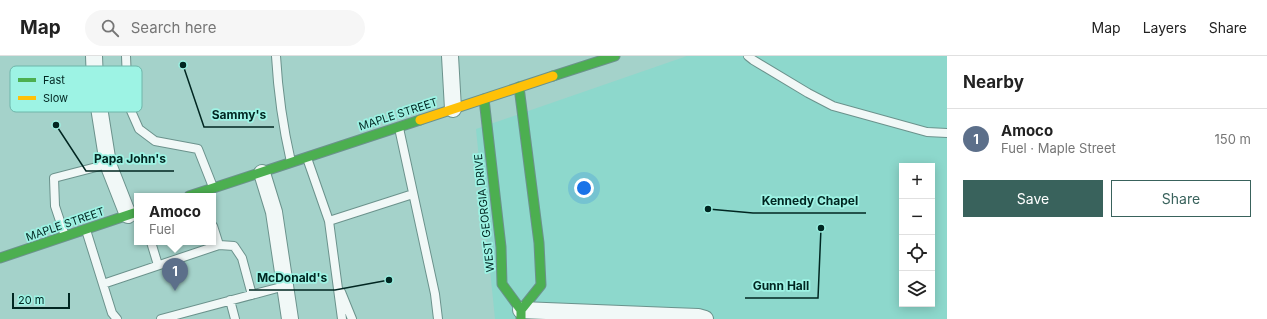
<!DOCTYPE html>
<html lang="en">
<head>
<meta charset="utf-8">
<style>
  body { margin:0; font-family:Inter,sans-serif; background:#f6f6f6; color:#222 }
  .controls { position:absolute; right:12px; bottom:12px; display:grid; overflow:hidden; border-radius:0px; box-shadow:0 2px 10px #0003 }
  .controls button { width:36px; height:36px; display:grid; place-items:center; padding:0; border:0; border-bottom:1px solid #e0e0e0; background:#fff; color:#222; font:20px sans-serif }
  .scale { position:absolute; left:12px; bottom:10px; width:58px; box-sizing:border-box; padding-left:4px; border:2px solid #002621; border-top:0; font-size:11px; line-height:14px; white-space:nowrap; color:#002621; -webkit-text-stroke:3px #9df3e4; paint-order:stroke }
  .you { position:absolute; left:584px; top:132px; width:14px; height:14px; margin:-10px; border:3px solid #fff; border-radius:50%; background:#1a73e8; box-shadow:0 0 0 6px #1a73e833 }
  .badge { display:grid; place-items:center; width:26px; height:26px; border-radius:50%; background:#39625c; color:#fff; font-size:13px; font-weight:700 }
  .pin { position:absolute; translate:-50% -33px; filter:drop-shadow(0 1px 2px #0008) }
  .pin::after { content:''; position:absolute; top:21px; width:14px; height:12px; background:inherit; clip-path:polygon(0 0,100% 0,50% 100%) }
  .popup { position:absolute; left:134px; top:137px; width:82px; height:52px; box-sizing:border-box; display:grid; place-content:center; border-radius:0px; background:#fff; filter:drop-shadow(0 1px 3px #0005); font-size:13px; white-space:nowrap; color:#767676 }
  .popup b { font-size:15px; color:#222 }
  .popup::after { content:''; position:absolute; left:50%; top:100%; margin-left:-8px; border:8px solid transparent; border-top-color:#fff }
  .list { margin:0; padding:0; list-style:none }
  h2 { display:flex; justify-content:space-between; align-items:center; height:52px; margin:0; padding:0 16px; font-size:17px }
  h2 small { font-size:13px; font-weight:400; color:#767676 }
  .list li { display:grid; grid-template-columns:26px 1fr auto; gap:12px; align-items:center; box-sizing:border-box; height:60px; padding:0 16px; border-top:1px solid #e0e0e0 }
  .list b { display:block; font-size:15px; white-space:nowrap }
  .list p { margin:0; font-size:13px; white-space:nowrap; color:#767676 }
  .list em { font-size:13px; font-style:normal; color:#767676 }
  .actions { display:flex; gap:8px; padding:12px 16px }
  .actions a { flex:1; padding:9px 0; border:1px solid #39625c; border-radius:0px; text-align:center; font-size:14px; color:#39625c }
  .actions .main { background:#39625c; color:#fff }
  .icon { flex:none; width:22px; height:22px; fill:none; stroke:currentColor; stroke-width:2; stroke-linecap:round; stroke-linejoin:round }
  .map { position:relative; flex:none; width:947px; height:263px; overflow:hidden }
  header { display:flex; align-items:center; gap:24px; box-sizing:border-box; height:56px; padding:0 20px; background:#fff; border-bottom:1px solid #e0e0e0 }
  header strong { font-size:19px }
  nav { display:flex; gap:22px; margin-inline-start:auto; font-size:14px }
  .search { width:280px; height:36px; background:#f6f6f6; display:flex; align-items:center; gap:10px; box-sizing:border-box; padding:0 14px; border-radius:22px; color:#767676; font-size:15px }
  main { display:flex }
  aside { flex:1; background:#fff }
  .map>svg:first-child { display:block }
  .built { fill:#8dd8cc; fill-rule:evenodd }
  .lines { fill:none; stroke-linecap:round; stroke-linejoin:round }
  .lane-casing { stroke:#6b928c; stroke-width:10 }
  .street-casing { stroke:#6b928c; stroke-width:18 }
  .fast-casing { stroke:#6b928c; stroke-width:11 }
  .slow-casing { stroke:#6b928c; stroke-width:11 }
  .lane { stroke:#f1f8f7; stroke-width:8 }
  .street { stroke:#f1f8f7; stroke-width:16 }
  .fast { stroke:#4caf50; stroke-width:9 }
  .slow { stroke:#ffc107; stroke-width:9 }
  .labels { text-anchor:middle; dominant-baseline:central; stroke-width:3.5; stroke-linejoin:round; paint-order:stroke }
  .street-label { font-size:11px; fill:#002621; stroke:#9df3e4 }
  .key { fill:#9df3e4; stroke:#6eb6aa; stroke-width:1 }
  .key-label { font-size:11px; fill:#002621 }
  .leader { fill:none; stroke:#002621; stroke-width:1.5 }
  .callout-dot { fill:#002621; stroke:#9df3e4; stroke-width:1.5 }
  .callout-label { font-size:12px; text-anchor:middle; font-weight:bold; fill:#002621; stroke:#9df3e4; stroke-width:3.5; stroke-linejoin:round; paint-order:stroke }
</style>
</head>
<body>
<header>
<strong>Map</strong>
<div class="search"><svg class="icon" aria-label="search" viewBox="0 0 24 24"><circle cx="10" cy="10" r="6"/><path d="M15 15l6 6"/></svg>Search here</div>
<nav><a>Map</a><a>Layers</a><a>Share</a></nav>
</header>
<main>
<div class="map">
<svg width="947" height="263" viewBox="0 0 947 263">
  <rect width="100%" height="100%" fill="#a4d2ca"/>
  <!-- built -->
  <path class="built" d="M687 0H947V263H495L476 73ZM902 110H932V248H902Z"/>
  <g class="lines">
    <!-- lane casing -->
    <g class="lane-casing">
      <path id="lane" d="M126 0 128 48 139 73 155 85 198 93 213 131
        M276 0C278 36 283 71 291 106
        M748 0 753 4 808 37 833 50 927 76 947 77
        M99 51 128 48
        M399 72 435 238 438 263
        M307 102 329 165 342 263
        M329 165 413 138
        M213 170 219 189
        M86 174 112 257 117 263
        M65 180 55 150 54 122 108 108
        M151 186 158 209
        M103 228 219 189 234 190 242 202 252 239
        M341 236 352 263
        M230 244 235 263
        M161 263 285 230"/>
    </g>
    <!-- street casing -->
    <g class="street-casing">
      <path id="street" d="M94 0 95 26 108 108 128 159
        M450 0 453 53
        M262 117 274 156 290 263
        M521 254 671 260 698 261 705 263"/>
    </g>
    <!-- fast casing -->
    <g class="fast-casing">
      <path id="fast" d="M553 20 615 0
        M519 31 539 187 541 229 521 254
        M484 43 501 191 502 228 521 254V263
        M189 140 420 64
        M0 202 137 156"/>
    </g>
    <!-- slow casing -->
    <g class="slow-casing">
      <path id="slow" d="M420 64 553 20"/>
    </g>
    <!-- lane -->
    <use href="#lane" class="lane"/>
    <!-- street -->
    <use href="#street" class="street"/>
    <!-- fast -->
    <use href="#fast" class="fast"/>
    <!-- slow -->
    <use href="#slow" class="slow"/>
  </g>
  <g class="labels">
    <!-- street labels -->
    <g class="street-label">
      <text transform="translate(398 58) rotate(-18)">MAPLE STREET</text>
      <text transform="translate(484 157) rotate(-96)">WEST GEORGIA DRIVE</text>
      <text transform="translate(65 168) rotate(-19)">MAPLE STREET</text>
    </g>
  </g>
  <!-- legend -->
  <rect x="10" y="10" width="132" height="46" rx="6" class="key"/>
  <rect x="18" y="22" width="18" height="4" fill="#4caf50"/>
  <rect x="18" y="40" width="18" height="4" fill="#ffc107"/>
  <g class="key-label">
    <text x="43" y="28">Fast</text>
    <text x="43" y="46">Slow</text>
  </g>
  <!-- callouts -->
  <path class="leader" d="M183 9L204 71H274M56 69L86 115H174M708 153L753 157H866M389 224L335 234H249M821 172L818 242H745"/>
  <g class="callout-dot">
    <circle cx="183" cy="9" r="4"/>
    <circle cx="56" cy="69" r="4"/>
    <circle cx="708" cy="153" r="4"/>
    <circle cx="389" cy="224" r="4"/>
    <circle cx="821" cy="172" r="4"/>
  </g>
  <g class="callout-label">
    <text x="239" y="63">Sammy's</text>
    <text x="130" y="107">Papa John's</text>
    <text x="810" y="149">Kennedy Chapel</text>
    <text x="292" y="226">McDonald's</text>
    <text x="781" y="234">Gunn Hall</text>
  </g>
</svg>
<div class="controls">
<button>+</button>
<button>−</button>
<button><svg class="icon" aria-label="locate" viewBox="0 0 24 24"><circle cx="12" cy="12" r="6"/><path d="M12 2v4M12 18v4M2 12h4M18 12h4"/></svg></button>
<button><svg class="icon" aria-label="layers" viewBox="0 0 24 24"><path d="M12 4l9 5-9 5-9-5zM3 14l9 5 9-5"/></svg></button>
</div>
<div class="scale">20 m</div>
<div class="you"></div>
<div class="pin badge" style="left:175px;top:235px;background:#5c6f8a">1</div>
<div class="popup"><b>Amoco</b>Fuel</div>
</div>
<aside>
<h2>Nearby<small></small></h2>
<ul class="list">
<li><span class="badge" style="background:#5c6f8a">1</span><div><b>Amoco</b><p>Fuel · Maple Street</p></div><em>150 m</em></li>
</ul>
<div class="actions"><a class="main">Save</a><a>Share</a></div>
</aside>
</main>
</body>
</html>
